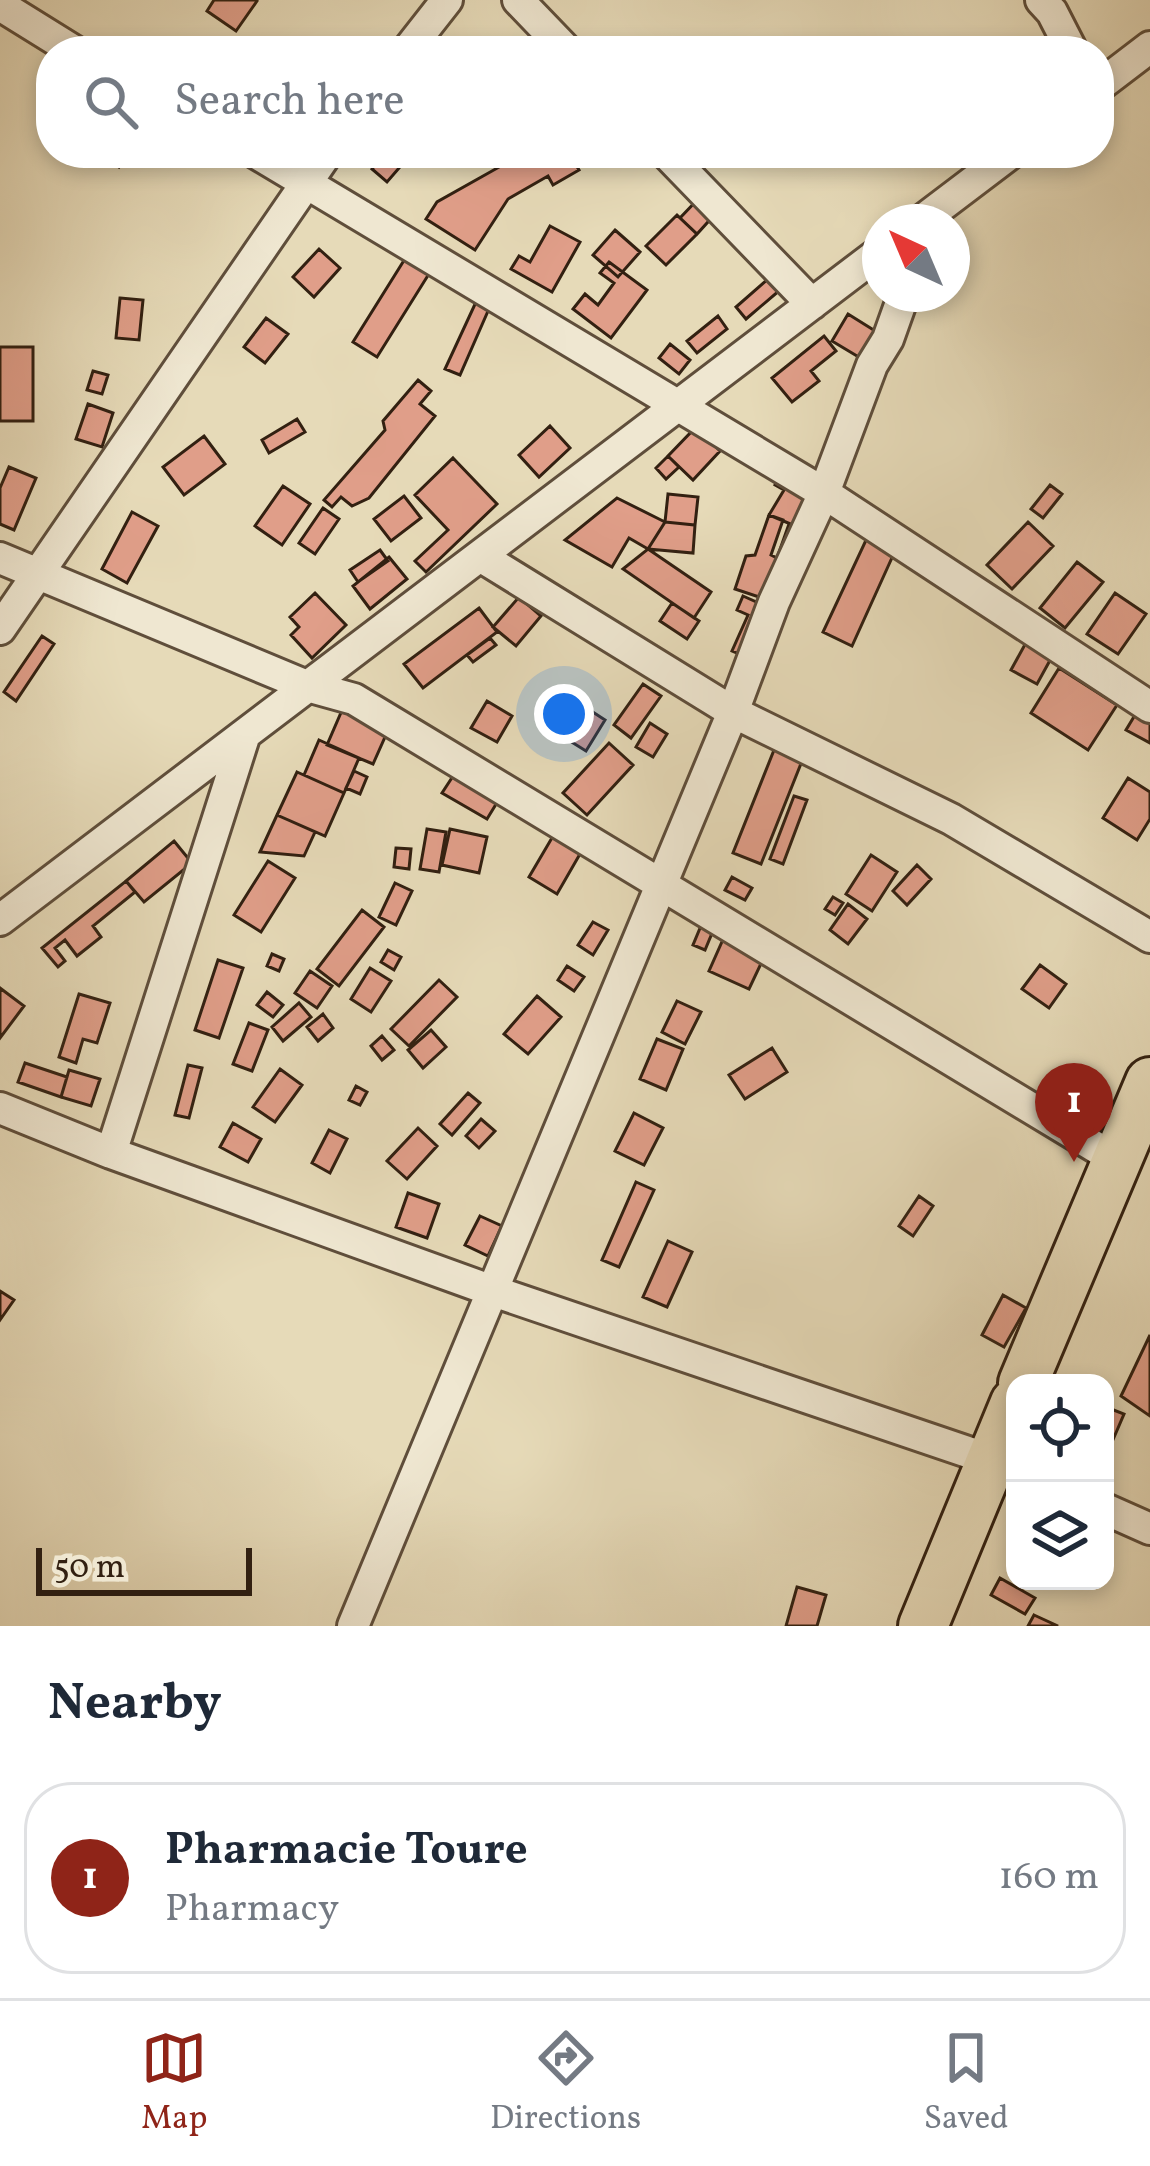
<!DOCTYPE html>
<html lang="en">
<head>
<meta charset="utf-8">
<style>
  body { margin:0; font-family:Vollkorn,serif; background:#f2f2f3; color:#1f2937 }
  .controls { position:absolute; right:36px; bottom:36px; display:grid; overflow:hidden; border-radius:24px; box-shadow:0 6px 18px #0003 }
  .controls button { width:108px; height:108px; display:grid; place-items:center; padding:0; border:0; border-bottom:3px solid #e0e1e3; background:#fff; color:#1f2937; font:60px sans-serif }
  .compass { position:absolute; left:862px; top:204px; width:108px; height:108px; border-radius:50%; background:#fff; box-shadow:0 6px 18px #0003; rotate:316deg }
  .scale { position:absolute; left:36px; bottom:30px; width:216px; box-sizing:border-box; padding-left:12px; border:6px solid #322011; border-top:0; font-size:33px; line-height:42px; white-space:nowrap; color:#322011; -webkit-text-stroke:9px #efe7d1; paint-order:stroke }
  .you { position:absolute; left:564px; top:714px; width:42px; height:42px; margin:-30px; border:9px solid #fff; border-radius:50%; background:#1a73e8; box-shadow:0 0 0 18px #1a73e833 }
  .badge { display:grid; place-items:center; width:78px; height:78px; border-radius:50%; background:#8f2418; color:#fff; font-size:39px; font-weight:700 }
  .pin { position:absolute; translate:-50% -99px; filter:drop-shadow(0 3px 6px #0008) }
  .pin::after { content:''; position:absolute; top:63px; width:42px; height:36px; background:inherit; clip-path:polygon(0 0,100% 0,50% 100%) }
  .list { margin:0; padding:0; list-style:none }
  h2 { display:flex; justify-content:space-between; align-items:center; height:156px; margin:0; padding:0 48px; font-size:51px }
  h2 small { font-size:39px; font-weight:400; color:#747a83 }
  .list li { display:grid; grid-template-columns:78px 1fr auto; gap:36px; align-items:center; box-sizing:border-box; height:192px; margin:0 24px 24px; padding:0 24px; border:3px solid #e0e1e3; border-radius:48px }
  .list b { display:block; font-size:45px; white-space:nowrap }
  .list p { margin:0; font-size:39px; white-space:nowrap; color:#747a83 }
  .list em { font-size:39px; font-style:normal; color:#747a83 }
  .icon { flex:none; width:66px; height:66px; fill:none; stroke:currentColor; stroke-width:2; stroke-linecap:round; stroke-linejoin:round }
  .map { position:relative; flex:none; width:1150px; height:1626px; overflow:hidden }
  .search { position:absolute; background:#fff; box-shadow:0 6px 18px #0003; left:36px; right:36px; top:36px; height:132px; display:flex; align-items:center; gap:30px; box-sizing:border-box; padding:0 42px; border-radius:48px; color:#747a83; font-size:45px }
  .sheet { height:372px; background:#fff }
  nav { display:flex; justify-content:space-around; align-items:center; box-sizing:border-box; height:168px; border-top:3px solid #e0e1e3; background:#fff; font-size:33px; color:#747a83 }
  nav a { display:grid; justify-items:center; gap:6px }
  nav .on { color:#8f2418 }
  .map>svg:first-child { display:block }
  .building { fill:#e09e89; stroke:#322011; stroke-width:3 }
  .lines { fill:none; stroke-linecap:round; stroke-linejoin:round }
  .street-casing { stroke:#5f4e3b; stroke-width:36 }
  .primary-casing { stroke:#322011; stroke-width:54 }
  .street { stroke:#efe7d1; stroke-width:30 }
  .primary { stroke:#e6dab8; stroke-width:48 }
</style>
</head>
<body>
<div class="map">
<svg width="1150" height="1626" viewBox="0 0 1150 1626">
  <rect width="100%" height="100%" fill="#e6dab8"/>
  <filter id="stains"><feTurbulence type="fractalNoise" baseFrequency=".00167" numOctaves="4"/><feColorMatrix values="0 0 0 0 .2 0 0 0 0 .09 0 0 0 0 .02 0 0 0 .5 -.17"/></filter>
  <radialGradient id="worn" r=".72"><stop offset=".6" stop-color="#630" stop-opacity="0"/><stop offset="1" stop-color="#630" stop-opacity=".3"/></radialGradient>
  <!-- building -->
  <path class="building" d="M214 0H256L257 1 236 31 207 11Z
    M112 153H129L119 167 108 158Z
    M385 153H412L387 182 372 169Z
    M524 153H569L579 170 553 185 548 176 508 199 475 250 426 219 437 202Z
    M699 198 716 213 697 234 680 218Z
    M677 215 697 234 666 265 646 246Z
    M550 226 580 242 552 292 511 269 519 256 530 262Z
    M615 230 640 252 618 277 593 255Z
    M319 249 340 268 314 297 293 277Z
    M408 254 432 269 377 357 353 342Z
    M609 262 647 290 611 338 573 309 585 294 598 305 614 283 600 273Z
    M769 278 780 290 746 319 736 307Z
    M482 289 495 295 460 375 445 369Z
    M120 298 143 300 139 340 116 338Z
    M848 314 888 339 872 365 832 341Z
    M718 316 727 329 697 353 687 341Z
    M266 318 288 334 265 363 244 347Z
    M824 336 836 351 811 371 819 381 792 402 772 378Z
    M670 344 690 360 679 374 659 358Z
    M0 347H33V421H0Z
    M93 371 108 375 102 394 87 390Z
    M418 380 431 391 420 404 435 416 369 498 352 506 341 497 332 507 324 500 385 430 383 421Z
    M88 404 113 413 102 447 76 439Z
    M297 419 305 432 269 453 262 440Z
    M550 426 570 448 539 477 519 455Z
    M696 427 720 451 693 480 668 456Z
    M204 436 225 464 184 495 163 467Z
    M668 456 679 467 666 479 656 468Z
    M453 458 497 504 426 572 415 561 448 530 415 495Z
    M9 467 36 478 14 530 0 524V488Z
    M777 481 813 498 800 528 769 515 784 490 775 485Z
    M1050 485 1062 494 1043 518 1031 509Z
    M283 486 310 504 282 545 255 526Z
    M668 494 698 497 695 525 665 522Z
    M404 496 421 518 391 541 374 519Z
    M617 498 665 522 648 549 629 538 612 567 565 540Z
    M323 508 339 519 315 554 299 543Z
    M132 512 158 526 127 583 102 569Z
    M769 515 783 520 771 555 777 558 789 524 800 528 774 602 735 589 746 556 755 555Z
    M665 522 695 525 693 553 648 549Z
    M1028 522 1053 546 1012 589 987 565Z
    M867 538 895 551 852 646 823 632Z
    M648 549 711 592 694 618 623 569Z
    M380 550 388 561 358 582 350 570Z
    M389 557 407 579 370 609 353 586Z
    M1077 562 1103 582 1065 628 1040 608Z
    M315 593 346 625 312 658 291 635 299 627 290 617Z
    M1115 593 1146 614 1118 654 1087 634Z
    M743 596 772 609 751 659 732 651 748 615 737 610Z
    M519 597 541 616 516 646 493 627Z
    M672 603 699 621 687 639 660 621Z
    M479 608 497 632 423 688 404 664Z
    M42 636 54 644 16 701 4 692Z
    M490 638 496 645 473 662 467 655Z
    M1028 639 1054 653 1037 684 1011 670Z
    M1059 668 1117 705 1088 750 1031 713Z
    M643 684 661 696 631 738 614 725Z
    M487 701 512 716 497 742 471 728Z
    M582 705 605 720 586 751 562 736Z
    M343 708 389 728 373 764 327 745Z
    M1138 710 1150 717V743L1126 730Z
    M650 723 667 734 653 757 636 747Z
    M319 740 359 758 344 793 304 775Z
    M778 740 806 751 761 864 733 853Z
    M609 743 633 765 587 815 563 793Z
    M457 770 501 796 487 819 442 793Z
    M354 771 367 777 360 794 346 788Z
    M297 772 344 793 325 836 277 815Z
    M1128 778 1150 792V819L1137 840 1103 818Z
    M794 796 807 800 783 864 770 859Z
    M277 815 315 832 304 856 260 852Z
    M427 829 446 832 439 872 420 869Z
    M450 829 487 837 479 873 442 865Z
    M556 831 584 847 557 894 529 877Z
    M174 841 192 863 144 902 126 881Z
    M396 848 411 849 409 869 394 867Z
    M871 855 897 872 872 911 846 894Z
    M268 861 295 878 261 932 234 915Z
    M917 865 931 879 907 905 893 891Z
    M732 877 752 888 745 900 725 890Z
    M126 881 135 892 93 926 101 937 77 956 65 940 55 948 65 961 58 967 42 948Z
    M395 883 412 891 396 925 379 917Z
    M833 897 843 903 835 915 825 909Z
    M848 904 867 919 848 944 830 930Z
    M362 910 384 927 339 986 317 969Z
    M703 921 715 926 705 950 693 945Z
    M593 922 608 930 593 955 578 945Z
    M725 935 766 953 749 989 709 971Z
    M388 950 401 957 394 970 381 962Z
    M272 954 284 959 279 971 267 966Z
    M218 960 243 968 219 1038 195 1030Z
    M1040 965 1066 984 1049 1008 1022 989Z
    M567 966 584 977 574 991 558 980Z
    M370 968 391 981 371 1012 351 999Z
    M310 971 332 986 317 1008 295 993Z
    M439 980 457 997 409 1046 391 1029Z
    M0 988 24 1006 0 1038Z
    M267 992 283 1005 273 1017 257 1005Z
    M79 994 110 1003 97 1043 83 1039 76 1063 59 1057Z
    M537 996 561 1017 528 1054 504 1034Z
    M677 1001 701 1012 685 1044 662 1032Z
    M299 1003 311 1017 283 1041 272 1027Z
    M323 1014 333 1028 318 1041 307 1027Z
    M249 1023 268 1030 252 1071 233 1064Z
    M431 1030 446 1047 423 1068 408 1050Z
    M382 1036 394 1050 382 1060 371 1046Z
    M657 1039 683 1049 666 1090 640 1079Z
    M772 1048 787 1072 745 1099 729 1075Z
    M25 1063 67 1077 61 1097 18 1082Z
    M188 1065 202 1068 189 1118 175 1115Z
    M280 1069 302 1085 275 1122 253 1107Z
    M69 1070 100 1079 91 1106 61 1097Z
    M356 1086 367 1092 360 1105 349 1100Z
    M468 1093 480 1103 452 1135 440 1124Z
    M634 1113 663 1128 644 1165 615 1151Z
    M481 1119 495 1131 479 1148 466 1136Z
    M233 1123 261 1139 248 1162 220 1147Z
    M418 1128 437 1146 407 1179 387 1161Z
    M329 1130 347 1139 330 1173 312 1163Z
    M636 1182 654 1190 619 1267 602 1260Z
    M408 1193 439 1204 427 1238 396 1227Z
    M919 1196 933 1206 913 1236 899 1226Z
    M480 1216 502 1226 488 1256 465 1245Z
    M668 1241 692 1252 667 1307 643 1297Z
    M0 1291 14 1300 0 1320Z
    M1003 1295 1026 1308 1004 1347 982 1335Z
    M1150 1335V1416L1121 1396Z
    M1106 1407 1124 1414 1112 1442 1105 1440Z
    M1000 1578 1035 1598 1025 1614 991 1595Z
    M797 1587 826 1595 817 1626H786Z
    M1034 1615 1058 1626H1028Z"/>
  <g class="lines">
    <!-- street casing -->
    <g class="street-casing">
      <path id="street" d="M518 0 567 51
        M1041 0 1052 12 1072 51
        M0 5 74 51
        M407 51 447 0
        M1099 86 1150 47
        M256 153 824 493 1150 707
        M666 153 812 304
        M920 222 1011 153
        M480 556 733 712 951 819 1150 937
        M0 558 307 686 354 699 1117 1160
        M0 629 327 153
        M0 920 880 252
        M0 1108 111 1153 490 1290 1015 1468
        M111 1153 245 734
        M1105 1509 1150 1529
        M353 1626 733 712 774 602 824 493 872 365 888 339 904 294"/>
    </g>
    <!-- primary casing -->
    <g class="primary-casing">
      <path id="primary" d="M1023 1383 1150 1082
        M923 1626 1015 1403"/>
    </g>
    <!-- street -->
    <use href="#street" class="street"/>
    <!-- primary -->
    <use href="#primary" class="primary"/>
  </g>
  <rect width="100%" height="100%" filter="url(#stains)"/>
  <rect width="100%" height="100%" fill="url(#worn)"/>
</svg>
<div class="controls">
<button><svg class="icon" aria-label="locate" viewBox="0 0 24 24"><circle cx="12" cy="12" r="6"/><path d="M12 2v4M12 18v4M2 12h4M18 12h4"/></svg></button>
<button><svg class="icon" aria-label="layers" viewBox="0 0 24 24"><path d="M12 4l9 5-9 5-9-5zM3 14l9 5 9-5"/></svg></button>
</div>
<svg class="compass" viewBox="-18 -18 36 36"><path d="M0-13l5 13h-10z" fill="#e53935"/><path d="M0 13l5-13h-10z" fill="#747a83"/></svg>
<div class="scale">50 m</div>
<div class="you"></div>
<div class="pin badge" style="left:1074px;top:1162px">1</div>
<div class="search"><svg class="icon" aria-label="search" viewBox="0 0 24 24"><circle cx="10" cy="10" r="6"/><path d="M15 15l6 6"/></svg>Search here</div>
</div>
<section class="sheet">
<h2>Nearby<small></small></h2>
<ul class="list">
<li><span class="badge">1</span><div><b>Pharmacie Toure</b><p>Pharmacy</p></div><em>160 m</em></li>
</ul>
</section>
<nav>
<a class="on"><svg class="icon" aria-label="map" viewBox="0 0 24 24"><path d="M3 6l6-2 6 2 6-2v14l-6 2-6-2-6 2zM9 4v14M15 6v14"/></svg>Map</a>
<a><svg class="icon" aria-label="directions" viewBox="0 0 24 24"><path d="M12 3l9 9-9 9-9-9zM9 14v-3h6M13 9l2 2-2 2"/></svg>Directions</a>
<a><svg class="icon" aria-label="saved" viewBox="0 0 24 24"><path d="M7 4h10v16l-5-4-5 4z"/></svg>Saved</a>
</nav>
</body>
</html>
